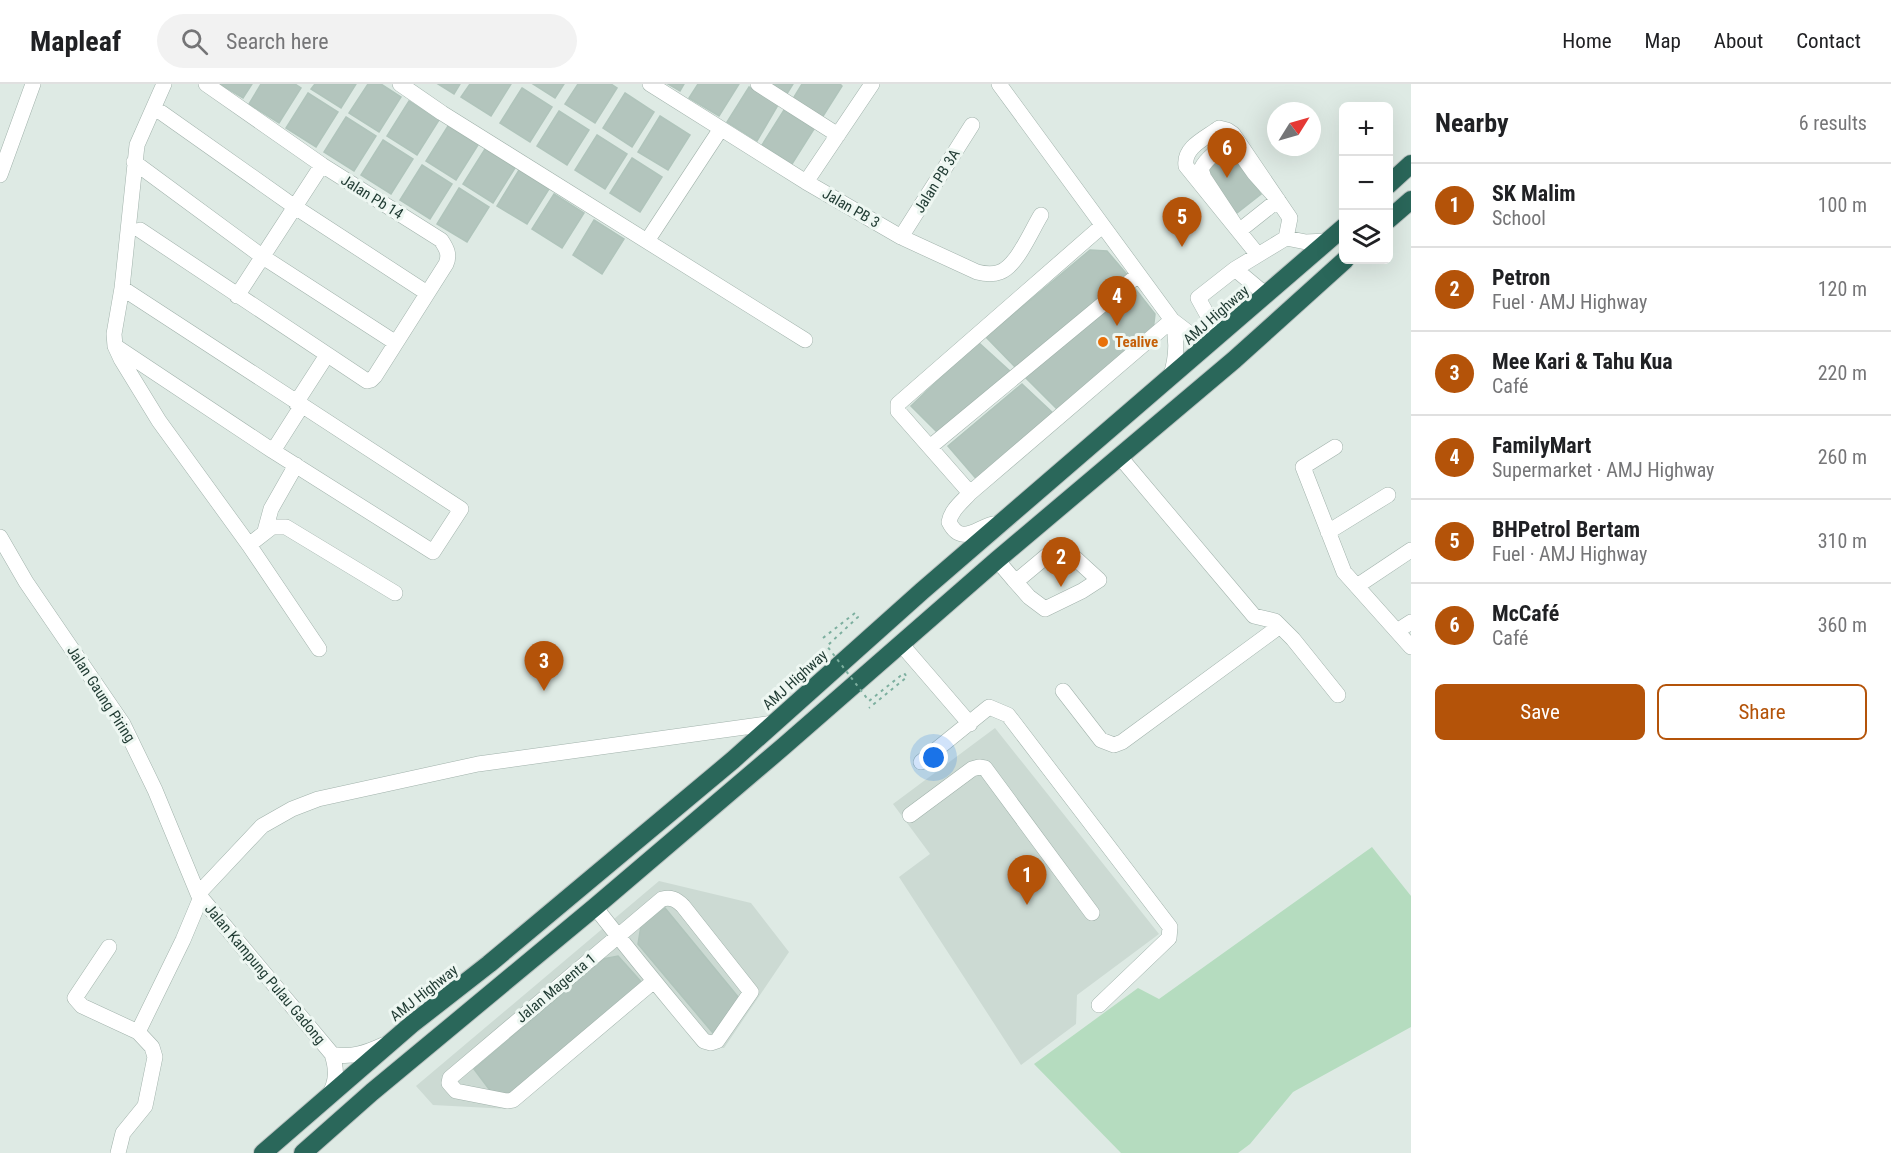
<!DOCTYPE html>
<html lang="en">
<head>
<meta charset="utf-8">
<style>
  body { margin:0; font-family:"Roboto Condensed",sans-serif; background:#f2f2f2; color:#202124 }
  .controls { position:absolute; right:18px; top:18px; display:grid; overflow:hidden; border-radius:9px; box-shadow:0 6px 24px #0002 }
  .controls button { width:54px; height:54px; display:grid; place-items:center; padding:0; border:0; border-bottom:2px solid #e0e0e0; background:#fff; color:#202124; font:30px sans-serif }
  .compass { position:absolute; left:1267px; top:18px; width:54px; height:54px; border-radius:50%; background:#fff; box-shadow:0 6px 24px #0002; rotate:53deg }
  .you { position:absolute; left:934px; top:674px; width:21px; height:21px; margin:-15px; border:4px solid #fff; border-radius:50%; background:#1a73e8; box-shadow:0 0 0 9px #1a73e833 }
  .badge { display:grid; place-items:center; width:39px; height:39px; border-radius:50%; background:#b45309; color:#fff; font-size:20px; font-weight:700 }
  .pin { position:absolute; translate:-50% -50px; filter:drop-shadow(0 2px 3px #0008) }
  .pin::after { content:''; position:absolute; top:32px; width:21px; height:18px; background:inherit; clip-path:polygon(0 0,100% 0,50% 100%) }
  .list { margin:0; padding:0; list-style:none }
  h2 { display:flex; justify-content:space-between; align-items:center; height:78px; margin:0; padding:0 24px; font-size:26px }
  h2 small { font-size:20px; font-weight:400; color:#757577 }
  .list li { display:grid; grid-template-columns:39px 1fr auto; gap:18px; align-items:center; box-sizing:border-box; height:84px; padding:0 24px; border-top:2px solid #e0e0e0 }
  .list b { display:block; font-size:22px; white-space:nowrap }
  .list p { margin:0; font-size:20px; white-space:nowrap; color:#757577 }
  .list em { font-size:20px; font-style:normal; color:#757577 }
  .actions { display:flex; gap:12px; padding:18px 24px }
  .actions a { flex:1; padding:14px 0; border:2px solid #b45309; border-radius:9px; text-align:center; font-size:21px; color:#b45309 }
  .actions .main { background:#b45309; color:#fff }
  .icon { flex:none; width:33px; height:33px; fill:none; stroke:currentColor; stroke-width:2; stroke-linecap:round; stroke-linejoin:round }
  .map { position:relative; flex:none; width:1411px; height:1069px; overflow:hidden }
  header { display:flex; align-items:center; gap:36px; box-sizing:border-box; height:84px; padding:0 30px; background:#fff; border-bottom:2px solid #e0e0e0 }
  header strong { font-size:28px }
  nav { display:flex; gap:33px; margin-inline-start:auto; font-size:21px }
  .search { width:420px; height:54px; background:#f2f2f2; display:flex; align-items:center; gap:15px; box-sizing:border-box; padding:0 21px; border-radius:33px; color:#757577; font-size:22px }
  main { display:flex }
  aside { flex:1; background:#fff }
  .map>svg:first-child { display:block }
  .built { fill:#ccdad3 }
  .garden { fill:#b5dcbf }
  .building { fill:#b3c5bd; stroke:#b0c4bb; stroke-width:1.5 }
  .lines { fill:none; stroke-linecap:round; stroke-linejoin:round }
  .minor-casing { stroke:#a1b2ab; stroke-width:16 }
  .highway-casing { stroke:#bcc4c2; stroke-width:20 }
  .minor { stroke:#fff; stroke-width:15 }
  .highway { stroke:#2a675a; stroke-width:18 }
  .path-bridge { stroke:#7daf9f; stroke-width:2; stroke-dasharray:3 4.5; stroke-linecap:butt }
  .food-dot { fill:#e8710a; stroke:#eef7f2; stroke-width:2 }
  .labels { text-anchor:middle; dominant-baseline:central; stroke-width:6; stroke-linejoin:round; paint-order:stroke }
  .street-label { font-size:15px; fill:#1f3a32; stroke:#eef7f2 }
  .food-label { font-size:15px; font-weight:bold; fill:#c56008; stroke:#eef7f2; text-anchor:start }
</style>
</head>
<body>
<header>
<strong>Mapleaf</strong>
<div class="search"><svg class="icon" aria-label="search" viewBox="0 0 24 24"><circle cx="10" cy="10" r="6"/><path d="M15 15l6 6"/></svg>Search here</div>
<nav><a>Home</a><a>Map</a><a>About</a><a>Contact</a></nav>
</header>
<main>
<div class="map">
<svg width="1411" height="1069" viewBox="0 0 1411 1069">
  <rect width="100%" height="100%" fill="#deeae4"/>
  <!-- built -->
  <path class="built" d="M995 644 1159 850 1077 911 1076 940 1021 981 899 793 930 770 893 720Z
    M659 797 751 819 789 868 724 964H703L653 908 509 1025 433 1021 416 1002Z"/>
  <!-- garden -->
  <path class="garden" d="M1372 763 1411 812V943L1293 1008 1250 1060 1238 1069H1121L1034 980 1138 904 1159 915Z"/>
  <!-- building -->
  <path class="building" d="M220 0H252L243 14Z
    M261 0H295L301 4 279 39 249 20Z
    M315 0H356L341 24 311 5Z
    M368 0H381L401 13 379 48 349 29Z
    M438 0H460L454 10Z
    M470 0H511L491 32 461 13Z
    M533 0H564L555 14Z
    M578 0H611L617 4 595 39 565 20Z
    M668 0H684L680 7Z
    M698 0H739L719 32 689 14Z
    M763 0H793L785 13Z
    M802 0H840L842 2 820 37 791 18Z
    M749 3 778 21 757 57 727 38Z
    M522 4 552 23 530 58 500 39Z
    M308 9 338 28 316 63 286 44Z
    M625 9 654 28 632 63 603 44Z
    M409 17 439 36 417 71 387 52Z
    M784 26 814 45 792 80 762 61Z
    M559 27 589 46 567 81 537 62Z
    M660 32 690 51 668 86 638 68Z
    M346 33 376 52 354 87 324 68Z
    M448 42 478 61 456 96 426 77Z
    M597 51 627 70 605 105 575 86Z
    M383 56 413 75 391 110 361 91Z
    M485 65 515 84 493 119 463 100Z
    M632 74 662 93 640 128 610 109Z
    M1234 74 1261 110 1237 129 1205 88 1218 78 1221 83Z
    M422 81 452 100 430 135 400 116Z
    M519 86 549 105 527 140 497 122Z
    M459 104 489 123 467 158 437 140Z
    M554 110 584 129 562 164 532 145Z
    M594 136 624 155 602 190 573 171Z
    M1090 166 1107 167 1130 194 1018 286 986 253Z
    M1133 202 1155 230 1153 247 1058 326 1025 293Z
    M978 258 1012 289 938 349 911 322Z
    M1022 300 1055 331 979 398 948 362Z
    M665 824 739 914 713 949 638 860 641 842Z
    M618 872 644 901 508 1012 492 1009 474 985 603 875Z"/>
  <g class="lines">
    <!-- minor casing -->
    <g class="minor-casing">
      <path id="minor" d="M164 0 137 61 122 204 114 250 115 262 121 275 159 337 249 461 319 565
        M400 0 442 29 805 256
        M650 0 806 98 901 153 977 188C985 190 992 191 1000 188 1017 182 1031 147 1041 131
        M758 0 838 51
        M999 0 1172 236 1189 249 1212 258
        M162 29 295 123 427 209
        M1230 61 1237 65 1254 89 1278 116 1239 147 1204 94 1201 85C1206 75 1219 64 1230 61Z
        M134 78 263 173 396 259
        M0 91 33 0
        M806 98 872 0
        M140 146 367 297 371 296 375 292 446 180C450 171 447 165 441 156L322 81 206 0
        M901 153 972 41
        M647 157 720 46
        M1258 171 1186 82C1183 63 1206 54 1219 44L1227 46 1233 50 1290 134 1286 154
        M1235 185 1286 154 1306 158 1327 157
        M237 212 322 81
        M1219 252 1198 214 1235 185 1266 211
        M115 262 273 367 433 468 461 425 122 204
        M1170 294C1177 274 1178 256 1172 236
        M296 319 327 271
        M930 363 1138 191
        M1335 363 1303 383 1344 488 1411 563
        M273 367 301 323
        M1120 373 1254 532 1275 537 1293 555 1338 611
        M970 409 898 327V320L1102 142
        M997 441 993 440C976 444 961 462 949 438 951 426 962 418 970 409L1172 236
        M265 447 271 425 296 381
        M1328 448 1388 411
        M0 453 26 498 123 640 155 706 198 810 332 970C337 986 337 996 329 1012
        M249 461 272 443H286L395 509
        M997 476 1014 496 1019 495 1049 470 1064 464 1099 496 1082 507 1045 525 1029 513 1014 496
        M1357 502 1411 466
        M1397 547 1411 538
        M901 560 970 640
        M1063 607 1101 656 1114 661 1122 658 1280 542
        M921 678 989 623 1008 631 1170 843 1169 854 1099 921
        M910 731 972 685 979 683 985 684 1092 829
        M198 810 262 742 292 725 318 715 478 680 774 639
        M595 823C631 869 667 913 704 957L711 959 717 957 751 908 683 822C676 815 671 813 662 815L450 994 449 999 456 1007 507 1017 513 1016 654 897
        M109 863 75 914 82 922 138 948
        M332 970C350 974 366 969 383 961
        M118 1069 123 1049 145 1022 155 973 152 963 138 948 183 856 201 813"/>
    </g>
    <!-- highway casing -->
    <g class="highway-casing">
      <path id="highway" d="M1388 101 1411 80
        M1388 136 1411 116
        M263 1069 412 940 489 880 733 676 922 507 1344 143
        M303 1069 372 1008 595 823 784 662 997 476 1234 276 1345 176"/>
    </g>
    <!-- minor -->
    <use href="#minor" class="minor"/>
    <!-- highway -->
    <use href="#highway" class="highway"/>
    <!-- path-bridge -->
    <path class="path-bridge" d="M823 554 855 529 858 533 827 562 869 617 904 589 907 593 869 624"/>
  </g>
  <!-- markers -->
  <circle class="food-dot" cx="1103" cy="258" r="6"/>
  <g class="labels">
    <!-- street labels -->
    <g class="street-label">
      <text transform="translate(937 97) rotate(-58)">Jalan PB 3A</text>
      <text transform="translate(372 113) rotate(32)">Jalan Pb 14</text>
      <text transform="translate(851 124) rotate(30)">Jalan PB 3</text>
      <text transform="translate(1216 231) rotate(-41)">AMJ Highway</text>
      <text transform="translate(795 596) rotate(-42)">AMJ Highway</text>
      <text transform="translate(101 610) rotate(57)">Jalan Gaung Piring</text>
      <text transform="translate(265 890) rotate(50)">Jalan Kampung Pulau Gadong</text>
      <text transform="translate(556 904) rotate(-40)">Jalan Magenta 1</text>
      <text transform="translate(424 909) rotate(-38)">AMJ Highway</text>
    </g>
    <!-- food labels -->
    <g class="food-label">
      <text x="1115" y="258">Tealive</text>
    </g>
  </g>
</svg>
<div class="controls">
<button>+</button>
<button>−</button>
<button><svg class="icon" aria-label="layers" viewBox="0 0 24 24"><path d="M12 4l9 5-9 5-9-5zM3 14l9 5 9-5"/></svg></button>
</div>
<svg class="compass" viewBox="-18 -18 36 36"><path d="M0-13l5 13h-10z" fill="#e53935"/><path d="M0 13l5-13h-10z" fill="#757577"/></svg>
<div class="you"></div>
<div class="pin badge" style="left:1027px;top:821px">1</div>
<div class="pin badge" style="left:1061px;top:503px">2</div>
<div class="pin badge" style="left:544px;top:607px">3</div>
<div class="pin badge" style="left:1117px;top:242px">4</div>
<div class="pin badge" style="left:1182px;top:163px">5</div>
<div class="pin badge" style="left:1227px;top:94px">6</div>
</div>
<aside>
<h2>Nearby<small>6 results</small></h2>
<ul class="list">
<li><span class="badge">1</span><div><b>SK Malim</b><p>School</p></div><em>100 m</em></li>
<li><span class="badge">2</span><div><b>Petron</b><p>Fuel · AMJ Highway</p></div><em>120 m</em></li>
<li><span class="badge">3</span><div><b>Mee Kari &amp; Tahu Kua</b><p>Café</p></div><em>220 m</em></li>
<li><span class="badge">4</span><div><b>FamilyMart</b><p>Supermarket · AMJ Highway</p></div><em>260 m</em></li>
<li><span class="badge">5</span><div><b>BHPetrol Bertam</b><p>Fuel · AMJ Highway</p></div><em>310 m</em></li>
<li><span class="badge">6</span><div><b>McCafé</b><p>Café</p></div><em>360 m</em></li>
</ul>
<div class="actions"><a class="main">Save</a><a>Share</a></div>
</aside>
</main>
</body>
</html>
